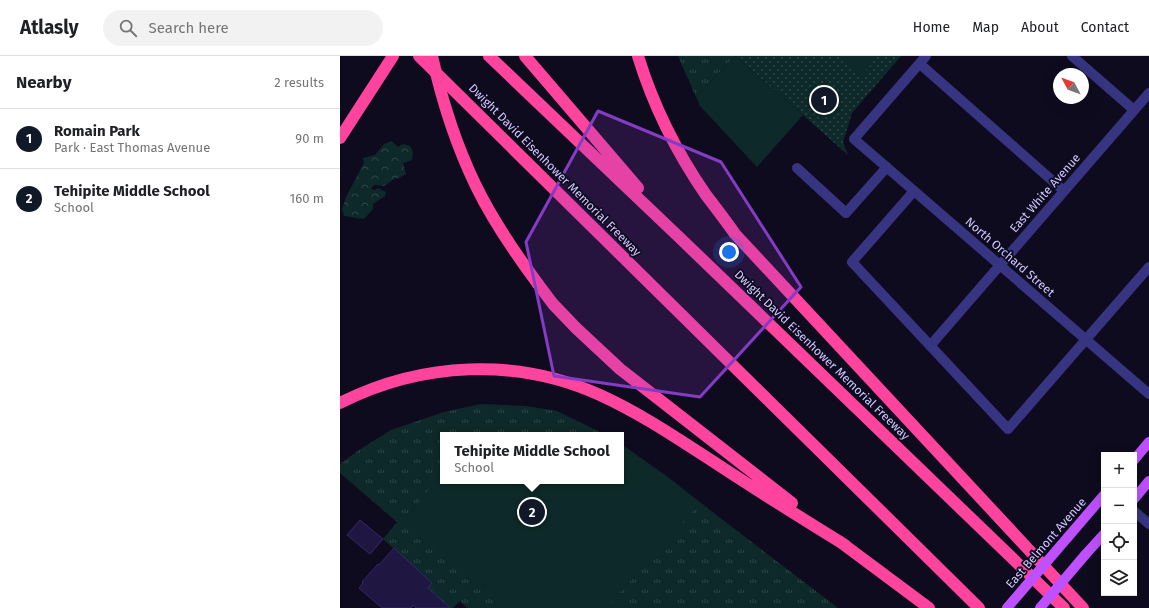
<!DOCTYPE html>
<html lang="en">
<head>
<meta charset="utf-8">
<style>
  body { margin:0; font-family:"Fira Sans",sans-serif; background:#f2f2f2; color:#202124 }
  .controls { position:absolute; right:12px; bottom:12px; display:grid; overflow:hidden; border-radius:0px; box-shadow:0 4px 16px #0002 }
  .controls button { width:36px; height:36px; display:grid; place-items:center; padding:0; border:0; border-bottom:1px solid #e0e0e0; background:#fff; color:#202124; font:20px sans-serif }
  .compass { position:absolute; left:713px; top:12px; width:36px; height:36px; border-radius:50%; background:#fff; box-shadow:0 4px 16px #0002; rotate:311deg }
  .you { position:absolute; left:389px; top:196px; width:14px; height:14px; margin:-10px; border:3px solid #fff; border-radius:50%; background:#1a73e8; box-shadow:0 0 0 6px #1a73e833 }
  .badge { display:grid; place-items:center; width:26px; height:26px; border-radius:50%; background:#111827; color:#fff; font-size:13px; font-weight:700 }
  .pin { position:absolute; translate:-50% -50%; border:2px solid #fff; box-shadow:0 1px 4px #0006 }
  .popup { position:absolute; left:100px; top:376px; width:184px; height:52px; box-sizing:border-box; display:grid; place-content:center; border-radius:0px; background:#fff; filter:drop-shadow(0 1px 3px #0005); font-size:13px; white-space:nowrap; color:#757577 }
  .popup b { font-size:15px; color:#202124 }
  .popup::after { content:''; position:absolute; left:50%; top:100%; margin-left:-8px; border:8px solid transparent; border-top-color:#fff }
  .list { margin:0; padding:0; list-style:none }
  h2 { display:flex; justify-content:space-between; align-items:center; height:52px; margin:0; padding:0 16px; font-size:17px }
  h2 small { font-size:13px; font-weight:400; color:#757577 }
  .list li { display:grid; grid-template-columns:26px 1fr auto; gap:12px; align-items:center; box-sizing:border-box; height:60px; padding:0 16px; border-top:1px solid #e0e0e0 }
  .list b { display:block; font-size:15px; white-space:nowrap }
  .list p { margin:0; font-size:13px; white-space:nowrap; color:#757577 }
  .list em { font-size:13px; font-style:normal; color:#757577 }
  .icon { flex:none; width:22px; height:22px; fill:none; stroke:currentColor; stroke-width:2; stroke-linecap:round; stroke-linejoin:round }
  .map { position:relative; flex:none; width:809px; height:552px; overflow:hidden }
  header { display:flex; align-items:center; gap:24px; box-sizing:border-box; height:56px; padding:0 20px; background:#fff; border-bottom:1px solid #e0e0e0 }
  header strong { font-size:19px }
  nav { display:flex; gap:22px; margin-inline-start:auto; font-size:14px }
  .search { width:280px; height:36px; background:#f2f2f2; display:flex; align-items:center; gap:10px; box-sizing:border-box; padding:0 14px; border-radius:22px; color:#757577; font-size:15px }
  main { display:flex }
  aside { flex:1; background:#fff }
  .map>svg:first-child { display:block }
  .grass { fill:url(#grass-tufts) }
  .forest { fill:url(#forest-crowns) }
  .park { fill:url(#park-dots) }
  .garden { fill:#0e2929 }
  .building { fill:#1f1641; stroke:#35276e }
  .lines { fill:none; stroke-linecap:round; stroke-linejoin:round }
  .minor { stroke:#373481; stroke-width:10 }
  .major { stroke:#be50ff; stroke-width:10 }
  .highway { stroke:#ff449e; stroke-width:12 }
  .major-bridge { stroke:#be50ff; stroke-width:10 }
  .highway-bridge { stroke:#ff449e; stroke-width:12 }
  .marked { fill:#843cc5; fill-opacity:0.2; stroke:#843cc5; stroke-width:3; stroke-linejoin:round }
  .labels { text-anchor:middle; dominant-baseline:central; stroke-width:3.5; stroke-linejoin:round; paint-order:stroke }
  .street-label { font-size:12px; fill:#d0c9ff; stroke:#0f0b1f }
</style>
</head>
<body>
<header>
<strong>Atlasly</strong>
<div class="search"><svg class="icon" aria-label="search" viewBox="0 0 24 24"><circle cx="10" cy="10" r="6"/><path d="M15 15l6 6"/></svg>Search here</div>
<nav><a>Home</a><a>Map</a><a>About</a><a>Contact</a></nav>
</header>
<main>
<aside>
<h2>Nearby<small>2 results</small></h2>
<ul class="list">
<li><span class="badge">1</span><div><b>Romain Park</b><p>Park · East Thomas Avenue</p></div><em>90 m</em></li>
<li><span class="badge">2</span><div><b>Tehipite Middle School</b><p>School</p></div><em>160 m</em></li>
</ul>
</aside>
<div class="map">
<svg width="809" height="552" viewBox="0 0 809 552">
  <defs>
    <pattern id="grass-tufts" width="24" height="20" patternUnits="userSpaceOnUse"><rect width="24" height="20" fill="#0e2929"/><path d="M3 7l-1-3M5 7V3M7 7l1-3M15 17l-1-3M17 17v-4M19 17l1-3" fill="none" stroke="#304749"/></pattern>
    <pattern id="forest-crowns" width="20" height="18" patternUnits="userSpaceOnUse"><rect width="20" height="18" fill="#0e2929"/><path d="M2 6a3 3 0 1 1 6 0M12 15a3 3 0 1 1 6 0" fill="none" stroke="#304749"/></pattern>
    <pattern id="park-dots" width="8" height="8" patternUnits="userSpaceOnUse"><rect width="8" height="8" fill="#0e2929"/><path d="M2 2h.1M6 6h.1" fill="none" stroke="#304749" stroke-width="1.8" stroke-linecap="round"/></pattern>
  </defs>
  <rect width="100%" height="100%" fill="#0f0b1f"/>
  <!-- grass -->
  <path class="grass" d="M338 0H395L356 41Z
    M141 348 186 350 217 355 266 379H103V425H281V388L325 419 379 461 498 552H127L120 545 113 552H110L88 532 92 527 43 483 57 466 0 417V408L19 394 51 374 104 356Z"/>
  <!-- forest -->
  <path class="forest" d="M51 85 58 91 63 88 70 90 73 96 72 104 63 107 66 118 59 122 54 123 44 130 34 129 31 133 35 134 38 132 46 136 45 140 33 148V153L24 163 4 160 2 153 6 141 24 107 23 102 35 99 44 88Z"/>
  <!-- park -->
  <path class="park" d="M395 0H561L512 57 503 86 508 99 463 59Z"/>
  <!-- garden -->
  <path class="garden" d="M395 0 463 59 417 111 360 50 356 41Z
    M501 0H538L522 19Z
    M281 393 325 419 360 447 266 552H170L66 462 96 425 103 420V425H281Z"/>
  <!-- building -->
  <path class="building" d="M20 464 43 483 30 498 7 479Z
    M54 492 92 527 88 532 110 552H76L73 549 71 552H42L19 532 23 527 22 526 38 508 39 509Z"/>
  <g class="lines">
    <!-- minor -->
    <path class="minor" d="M586 0 514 83 809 338
      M732 0 794 54
      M580 8 724 135
      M457 112 506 157 547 111
      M574 135 512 206 668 373 809 211
      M590 290 809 37
      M794 455 809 468"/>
    <!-- major -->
    <path class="major" d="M794 404 809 386
      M794 443 809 425
      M728 481 764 439
      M745 499 764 478"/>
    <!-- highway -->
    <path class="highway" d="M79 0 639 552
      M149 0 340 182 724 552
      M185 0 298 132
      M298 0C313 49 337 97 366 139 376 152 386 165 395 178L743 552
      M0 82 53 0
      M198 228 213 248 236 272 280 313 452 447
      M0 347C81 306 177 301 260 339 302 358 341 385 380 410 421 437 463 463 505 489
      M499 485 589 552"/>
    <!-- major-bridge -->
    <path class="major-bridge" d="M667 552 728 481
      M700 552 745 499"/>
    <!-- highway-bridge -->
    <path class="highway-bridge" d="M92 0C102 45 116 89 136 130 153 165 175 197 198 228"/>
  </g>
  <!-- marked area -->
  <path class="marked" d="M258 55 381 106 461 231 360 341 214 320 186 186Z"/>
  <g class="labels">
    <!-- street labels -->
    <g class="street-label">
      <text transform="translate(215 114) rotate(45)">Dwight David Eisenhower Memorial Freeway</text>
      <text transform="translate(705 137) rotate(-49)">East White Avenue</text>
      <text transform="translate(670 201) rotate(41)">North Orchard Street</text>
      <text transform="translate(482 299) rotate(44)">Dwight David Eisenhower Memorial Freeway</text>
      <text transform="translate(706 487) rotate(-49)">East Belmont Avenue</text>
    </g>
  </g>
</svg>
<div class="controls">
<button>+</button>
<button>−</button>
<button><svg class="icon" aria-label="locate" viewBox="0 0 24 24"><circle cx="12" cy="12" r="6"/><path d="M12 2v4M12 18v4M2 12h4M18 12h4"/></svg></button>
<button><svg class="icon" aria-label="layers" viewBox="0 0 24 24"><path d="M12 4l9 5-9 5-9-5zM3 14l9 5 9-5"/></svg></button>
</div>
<svg class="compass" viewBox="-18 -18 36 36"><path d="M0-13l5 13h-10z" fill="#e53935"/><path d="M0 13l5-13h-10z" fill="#757577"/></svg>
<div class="you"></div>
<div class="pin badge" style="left:484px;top:44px">1</div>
<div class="pin badge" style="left:192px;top:456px">2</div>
<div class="popup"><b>Tehipite Middle School</b>School</div>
</div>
</main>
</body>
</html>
